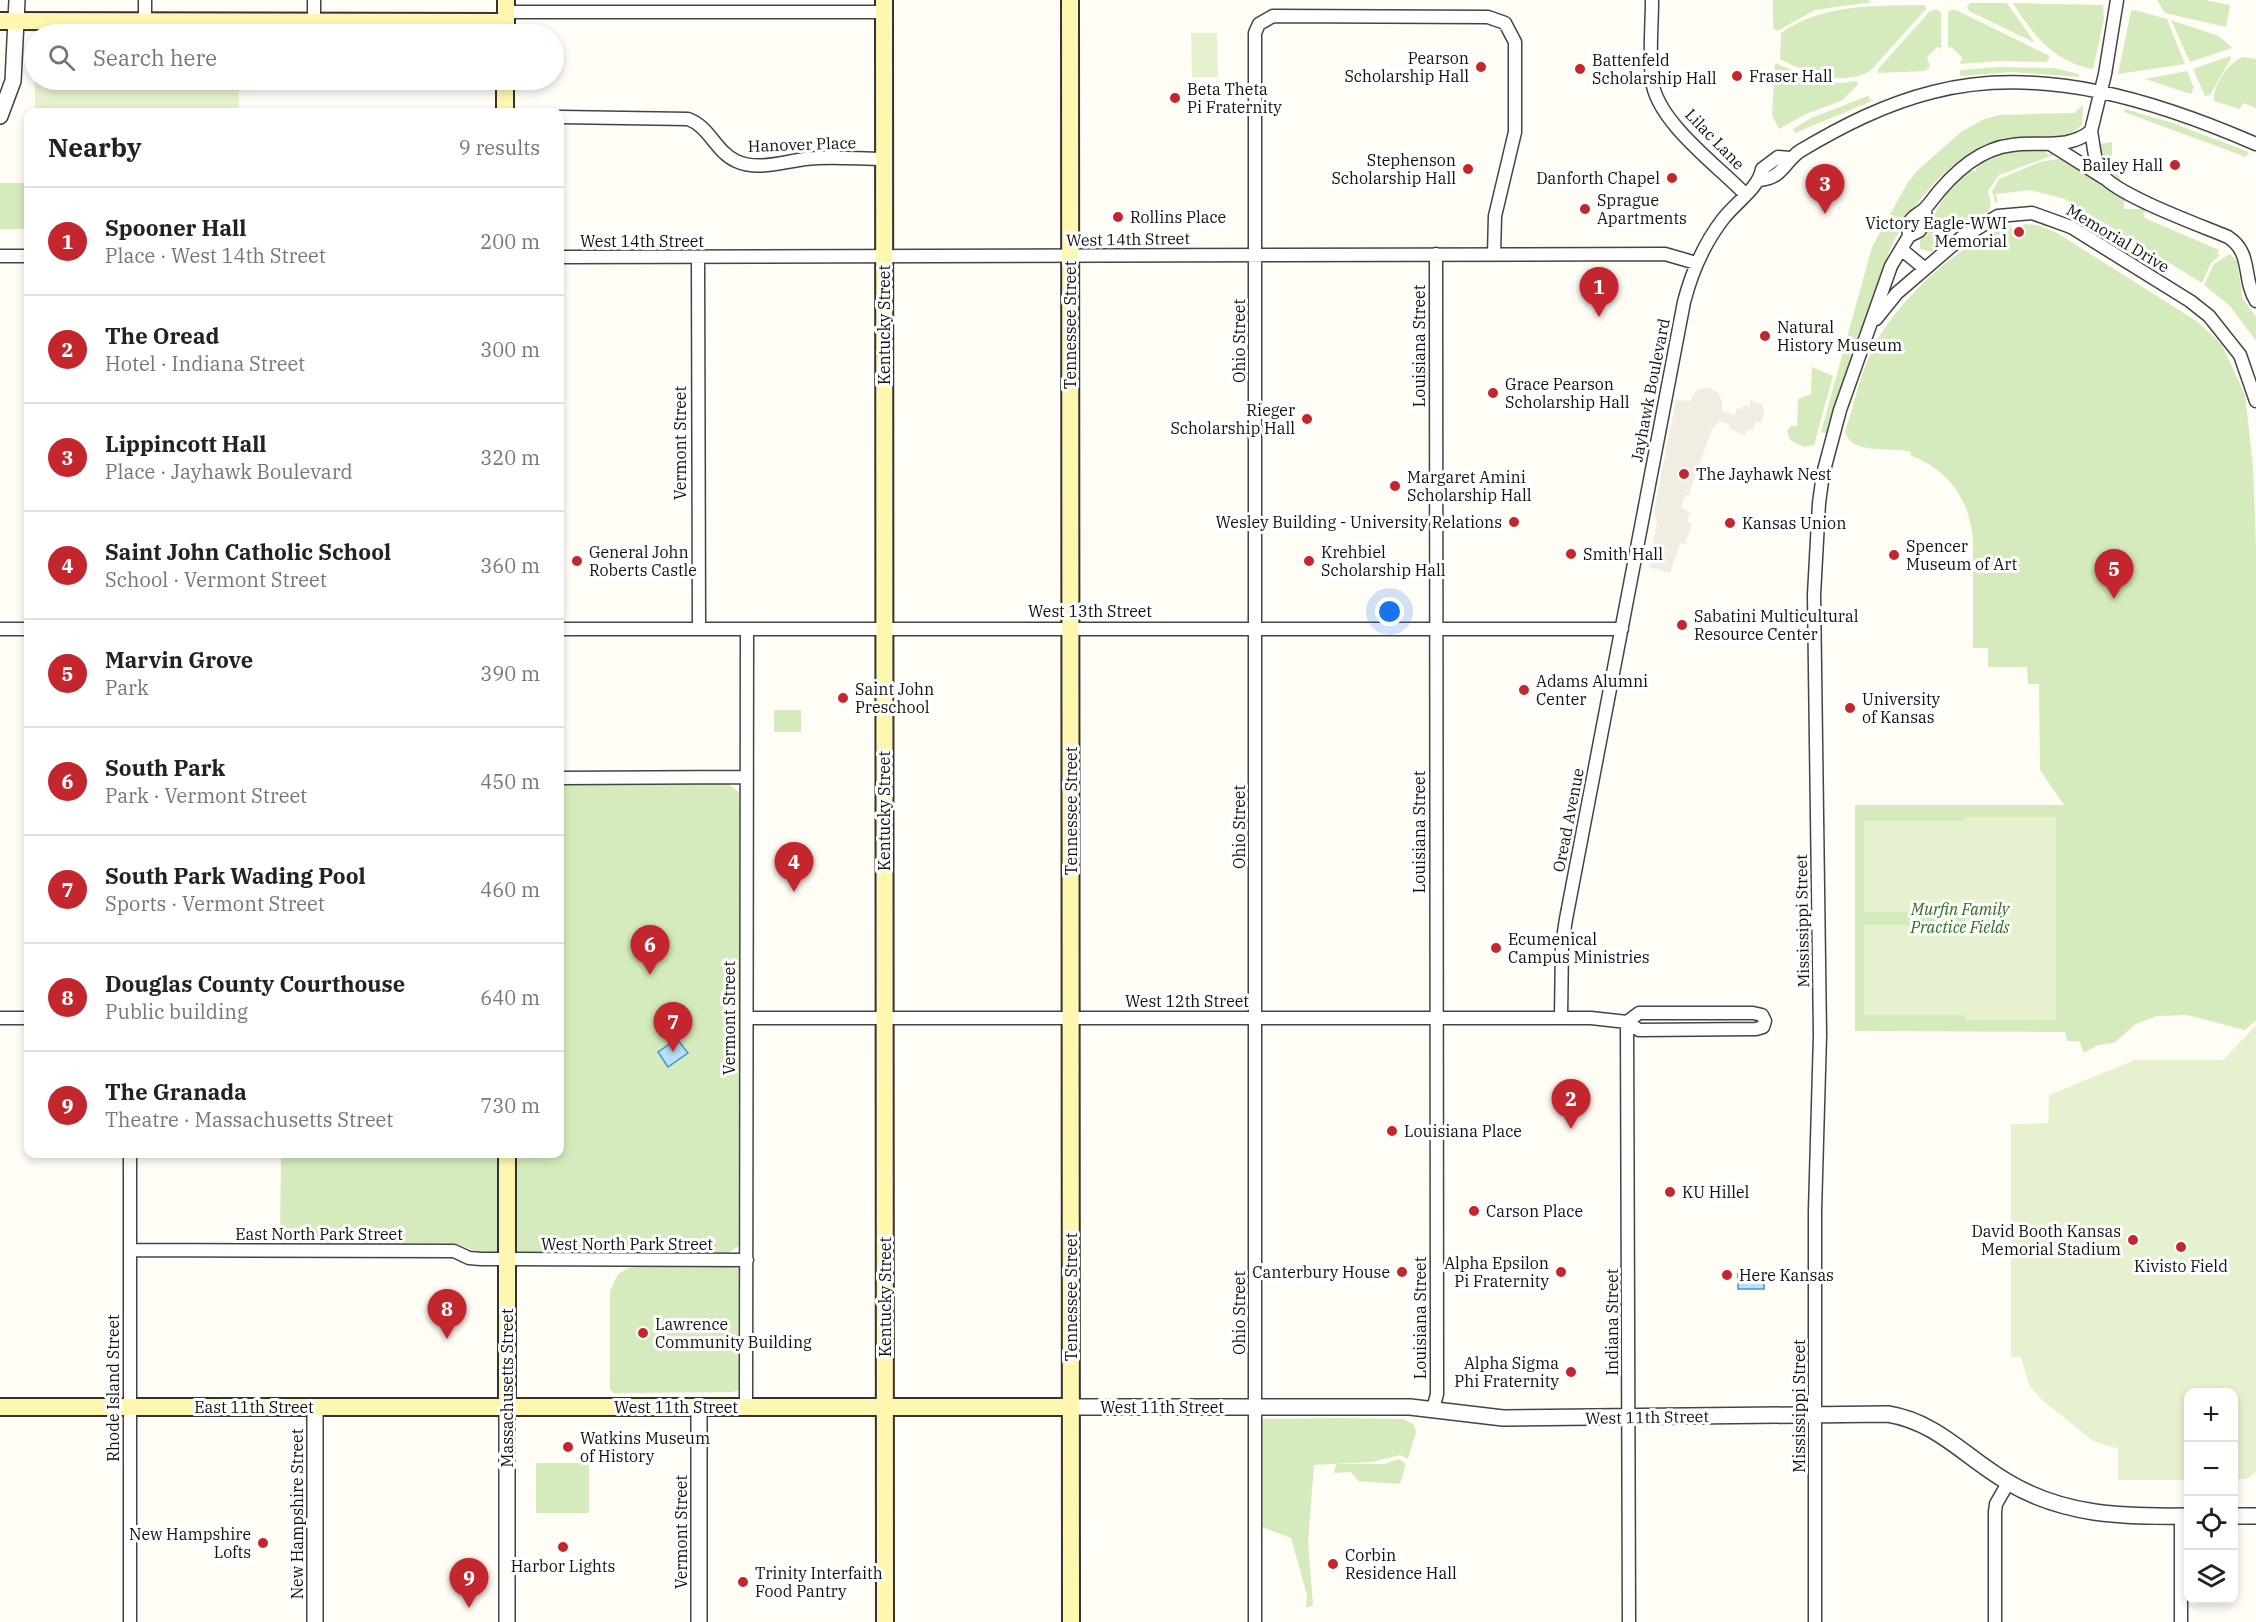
<!DOCTYPE html>
<html lang="en">
<head>
<meta charset="utf-8">
<style>
  body { margin:0; font-family:"IBM Plex Serif",serif; background:#f6f6f6; color:#222 }
  .controls { position:absolute; right:18px; bottom:18px; display:grid; overflow:hidden; border-radius:12px; box-shadow:0 3px 9px #0003 }
  .controls button { width:54px; height:54px; display:grid; place-items:center; padding:0; border:0; border-bottom:2px solid #e0e0e0; background:#fff; color:#222; font:30px sans-serif }
  .you { position:absolute; left:1390px; top:612px; width:21px; height:21px; margin:-15px; border:4px solid #fff; border-radius:50%; background:#1a73e8; box-shadow:0 0 0 9px #1a73e833 }
  .badge { display:grid; place-items:center; width:39px; height:39px; border-radius:50%; background:#c4262e; color:#fff; font-size:20px; font-weight:700 }
  .pin { position:absolute; translate:-50% -50px; filter:drop-shadow(0 2px 3px #0008) }
  .pin::after { content:''; position:absolute; top:32px; width:21px; height:18px; background:inherit; clip-path:polygon(0 0,100% 0,50% 100%) }
  .list { margin:0; padding:0; list-style:none }
  h2 { display:flex; justify-content:space-between; align-items:center; height:78px; margin:0; padding:0 24px; font-size:26px }
  h2 small { font-size:20px; font-weight:400; color:#767676 }
  .list li { display:grid; grid-template-columns:39px 1fr auto; gap:18px; align-items:center; box-sizing:border-box; height:108px; padding:0 24px; border-top:2px solid #e0e0e0 }
  .list b { display:block; font-size:22px; white-space:nowrap }
  .list p { margin:0; font-size:20px; white-space:nowrap; color:#767676 }
  .list em { font-size:20px; font-style:normal; color:#767676 }
  .icon { flex:none; width:33px; height:33px; fill:none; stroke:currentColor; stroke-width:2; stroke-linecap:round; stroke-linejoin:round }
  .map { position:relative; flex:none; width:2256px; height:1622px; overflow:hidden }
  .search { position:absolute; background:#fff; box-shadow:0 3px 9px #0003; left:24px; top:24px; width:540px; height:66px; display:flex; align-items:center; gap:15px; box-sizing:border-box; padding:0 21px; border-radius:33px; color:#767676; font-size:22px }
  .panel { position:absolute; background:#fff; box-shadow:0 3px 9px #0003; left:24px; top:108px; width:540px; height:1050px; border-radius:12px }
  .map>svg:first-child { display:block }
  .green { fill:#d5ebbd }
  .pitch { fill:#e6f2cf }
  .plaza { fill:#f1ede2 }
  .water { fill:#b9e0f7; stroke:#3f96cf; stroke-width:1.5 }
  .lines { fill:none; stroke-linecap:round; stroke-linejoin:round }
  .minor-casing { stroke:#444; stroke-width:15 }
  .tertiary-casing { stroke:#444; stroke-width:18 }
  .secondary-casing { stroke:#333; stroke-width:20 }
  .minor { stroke:#fff; stroke-width:12 }
  .tertiary { stroke:#fff; stroke-width:15 }
  .secondary { stroke:#fff6b0; stroke-width:16 }
  .poi-dot { fill:#c4262e; stroke:#fff; stroke-width:2 }
  .labels { text-anchor:middle; dominant-baseline:central; stroke-width:6; stroke-linejoin:round; paint-order:stroke }
  .poi-label { font-size:16px; fill:#111; stroke:#fff; text-anchor:start }
  .street-label { font-size:16px; fill:#111; stroke:#fff }
  .park-label { font-size:16px; font-style:italic; fill:#2f6b1f; stroke:#fff }
</style>
</head>
<body>
<div class="map">
<svg width="2256" height="1622" viewBox="0 0 2256 1622">
  <rect width="100%" height="100%" fill="#fffdf5"/>
  <!-- green -->
  <path class="green" d="M1773 0H1868L1872 2 1815 10 1777 31 1773 28Z
    M2157 0H2205L2230 5 2226 27 2165 13Z
    M1970 3H2007L2035 43 1969 11 1967 7Z
    M2013 3 2103 5 2104 19 2093 69C2054 62 2033 35 2013 3Z
    M1925 5 1926 9 1871 70C1846 88 1804 72 1780 59L1781 33C1824 3 1875 6 1925 5Z
    M1936 9 1941 12V49L1937 47 1927 57 1930 67 1925 71 1878 73V69L1929 12Z
    M1950 10H1956L2050 56 2047 62 2001 61 1960 64 1962 57 1951 47 1948 48V12Z
    M2135 10 2167 19 2185 64 2118 74 2131 11Z
    M2171 20 2219 36 2232 48 2190 62Z
    M2230 56 2231 58 2210 95 2205 96 2193 69Z
    M2243 57 2256 59V108L2243 103 2240 109 2214 101C2212 86 2229 62 2243 57Z
    M1775 63 1815 80 1841 83 1857 81 1858 84 1843 100 1806 114 1779 129 1772 116Z
    M1999 67 2054 68 2079 74V77L2012 72 1960 76V70Z
    M2187 71 2194 88 2191 94 2145 79Z
    M1868 96 1872 101 1795 133 1793 129 1811 118Z
    M2083 105 2082 124C2065 148 2024 131 1999 140 1949 156 1909 206 1889 252L1827 434 1821 432 1872 247 1908 182 1918 170 1961 132 1982 120 1999 115 2074 113Z
    M2125 109 2173 123 2249 152 2246 157 2124 112Z
    M2112 142V157L2121 171 2120 181 2101 162 2099 144Z
    M2045 151 2049 156 2050 153 2057 154 1999 175 1988 191 1991 203 1989 211C1974 219 1953 225 1941 234L1945 240 1931 252 1920 249V240L1948 190 1970 170 1975 172C1985 150 2022 151 2045 151Z
    M2063 158 2131 201H2124V209H2148L2143 214 2145 218 2219 250 2217 253 2220 255 2211 263 2202 283 2065 199 2030 190 1996 194 1998 204 1995 202 1992 191 1999 179 2040 162Z
    M0 183H28V229H0Z
    M2024 224 2037 225 2057 233 2198 322 2222 345 2245 395 2253 465 2256 550V1020L2245 1030 2187 1015 2157 1016 2136 1024 2114 1043 2098 1045 2084 1053 2079 1041H2067L2065 1032 1855 1031V805H2064L2040 770 2039 684H2028L2027 667H1988V648H1973V539C1969 498 1948 470 1910 455L1911 452C1890 446 1852 456 1845 432 1855 402 1861 368 1877 341 1901 297 1962 241 2010 225L2014 232 2021 231Z
    M2230 254 2237 261 2243 299 2256 317V341L2230 306 2204 285 2214 264Z
    M1812 367 1833 376 1814 445 1804 447 1790 440 1787 431 1791 426H1797L1798 399 1811 394Z
    M774 710H801V732H774Z
    M560 783H727L740 793 739 1246 728 1253 535 1254 478 1252 458 1244H280L281 1154H560Z
    M632 1266H733L740 1269 739 1390 734 1392 614 1393 610 1389V1291L618 1274Z
    M1337 1418 1404 1419 1414 1425 1416 1432 1408 1459 1400 1455 1372 1462 1314 1465 1308 1542 1313 1605 1306 1608 1307 1595 1291 1538 1262 1527V1419Z
    M1399 1459 1406 1464 1400 1484 1358 1481 1351 1472 1334 1473 1336 1464H1384Z
    M536 1463H589V1513H536Z"/>
  <!-- pitch -->
  <path class="pitch" d="M1191 33H1217L1218 77H1192Z
    M35 80H239V112H35Z
    M1965 817H2056V1020H1966L1965 1015H1864V925H1966L1965 912H1864V821H1965Z
    M2256 1025V1472L2246 1479H2234V1392H2188V1480H2118V1449L2093 1441 2042 1400 2029 1385 2021 1357H2011V1124L2048 1123 2049 1095 2135 1060H2223Z"/>
  <!-- plaza -->
  <path class="plaza" d="M1701 388H1711L1717 392 1722 401V411L1735 415 1737 408 1742 409 1744 405 1750 407V400L1763 405 1764 415 1761 423 1756 421 1753 430 1748 429 1745 436 1729 428 1730 424 1719 421 1712 429 1689 494 1691 496 1685 495 1681 507 1690 513 1687 522 1692 524 1685 544 1680 543 1670 573 1649 567 1657 521 1654 512 1676 400 1690 401 1694 393Z"/>
  <!-- water -->
  <path class="water" d="M677 1039 688 1053 668 1067 658 1052Z
    M1738 1274H1764V1289H1738Z"/>
  <g class="lines">
    <!-- minor casing -->
    <g class="minor-casing">
      <path id="minor" d="M314 0V22
        M1652 0C1652 26 1649 54 1652 80 1656 121 1717 165 1745 194
        M506 12H884
        M145 21V0
        M560 117 688 119C709 126 716 152 736 161 757 171 783 162 805 159 831 156 858 159 884 159
        M2091 131C2094 145 2094 168 2106 179 2128 199 2197 224 2228 237 2253 253 2242 279 2256 301
        M2050 144 2104 178
        M1760 180C1783 178 1784 162 1800 151 1842 126 1885 104 1933 92 2041 64 2157 101 2256 144
        M1909 236C1906 213 1919 218 1929 204 1949 177 1976 149 2012 145 2040 141 2068 150 2091 131L2105 74 2117 0
        M1901 249 1924 268
        M0 256H28
        M560 257 1665 254 1696 263
        M698 257 699 629
        M1876 319 1897 293 1961 238 1998 216 2032 213 2071 227 2190 301 2209 316 2240 355 2256 401
        M0 629H28
        M560 629H1622
        M560 778 747 777
        M0 1018H28
        M747 1018H1591L1627 1022 1639 1030 1756 1029 1763 1027 1765 1021 1762 1015 1753 1013H1639L1627 1022
        M1561 1018 1562 945 1566 919 1684 302C1692 271 1703 245 1723 219 1735 203 1759 188 1762 169L1778 157 1790 158
        M1627 1022 1629 1622
        M130 1154V1622
        M130 1250 454 1251 469 1258 481 1259 747 1260
        M746 1407 747 629
        M1433 1409 1437 1394 1436 254
        M1255 1622V33L1259 24 1273 16 1488 17 1505 23 1515 42V132L1495 216 1494 254
        M1815 1622V1211L1820 1035 1814 595 1819 503 1823 474 1840 410 1891 266 1909 236 1919 231 1926 221 1925 209
        M1995 1622V1512L1996 1504 2008 1483
        M2181 1622V1516"/>
    </g>
    <!-- tertiary casing -->
    <g class="tertiary-casing">
      <path id="tertiary" d="M0 116 13 81 17 0
        M315 1407V1622
        M507 1407V1622
        M1071 1407H1410L1503 1418 1888 1414C1937 1422 1965 1457 2006 1481 2063 1516 2124 1517 2188 1516
        M2234 1516H2256
        M699 1622V1407"/>
    </g>
    <!-- secondary casing -->
    <g class="secondary-casing">
      <path id="secondary" d="M884 0 885 1622
        M1070 0 1071 1622
        M0 21 506 22
        M506 34V0
        M505 112V80
        M507 1154V1407
        M0 1407H1071"/>
    </g>
    <!-- minor -->
    <use href="#minor" class="minor"/>
    <!-- tertiary -->
    <use href="#tertiary" class="tertiary"/>
    <!-- secondary -->
    <use href="#secondary" class="secondary"/>
  </g>
  <!-- markers -->
  <g class="poi-dot">
    <circle cx="1481" cy="67" r="6"/>
    <circle cx="1580" cy="69" r="6"/>
    <circle cx="1737" cy="76" r="6"/>
    <circle cx="1175" cy="98" r="6"/>
    <circle cx="2175" cy="165" r="6"/>
    <circle cx="1468" cy="169" r="6"/>
    <circle cx="1672" cy="178" r="6"/>
    <circle cx="1585" cy="209" r="6"/>
    <circle cx="1118" cy="217" r="6"/>
    <circle cx="2019" cy="232" r="6"/>
    <circle cx="1765" cy="336" r="6"/>
    <circle cx="1493" cy="393" r="6"/>
    <circle cx="1307" cy="419" r="6"/>
    <circle cx="1684" cy="474" r="6"/>
    <circle cx="1395" cy="486" r="6"/>
    <circle cx="1514" cy="522" r="6"/>
    <circle cx="1730" cy="523" r="6"/>
    <circle cx="1571" cy="554" r="6"/>
    <circle cx="1894" cy="555" r="6"/>
    <circle cx="577" cy="561" r="6"/>
    <circle cx="1309" cy="561" r="6"/>
    <circle cx="1682" cy="625" r="6"/>
    <circle cx="1524" cy="690" r="6"/>
    <circle cx="843" cy="698" r="6"/>
    <circle cx="1850" cy="708" r="6"/>
    <circle cx="1496" cy="948" r="6"/>
    <circle cx="1392" cy="1131" r="6"/>
    <circle cx="1670" cy="1192" r="6"/>
    <circle cx="1474" cy="1211" r="6"/>
    <circle cx="2133" cy="1240" r="6"/>
    <circle cx="2181" cy="1247" r="6"/>
    <circle cx="1402" cy="1272" r="6"/>
    <circle cx="1561" cy="1272" r="6"/>
    <circle cx="1727" cy="1275" r="6"/>
    <circle cx="643" cy="1333" r="6"/>
    <circle cx="1571" cy="1372" r="6"/>
    <circle cx="568" cy="1447" r="6"/>
    <circle cx="263" cy="1543" r="6"/>
    <circle cx="563" cy="1547" r="6"/>
    <circle cx="1333" cy="1564" r="6"/>
    <circle cx="743" cy="1582" r="6"/>
  </g>
  <g class="labels">
    <!-- poi labels -->
    <g class="poi-label">
      <text x="1469" y="58" text-anchor="end">Pearson<tspan x="1469" dy="18">Scholarship Hall</tspan></text>
      <text x="1592" y="60">Battenfeld<tspan x="1592" dy="18">Scholarship Hall</tspan></text>
      <text x="1749" y="76">Fraser Hall</text>
      <text x="1187" y="89">Beta Theta<tspan x="1187" dy="18">Pi Fraternity</tspan></text>
      <text x="1456" y="160" text-anchor="end">Stephenson<tspan x="1456" dy="18">Scholarship Hall</tspan></text>
      <text x="2163" y="165" text-anchor="end">Bailey Hall</text>
      <text x="1660" y="178" text-anchor="end">Danforth Chapel</text>
      <text x="1597" y="200">Sprague<tspan x="1597" dy="18">Apartments</tspan></text>
      <text x="1130" y="217">Rollins Place</text>
      <text x="2007" y="223" text-anchor="end">Victory Eagle-WWI<tspan x="2007" dy="18">Memorial</tspan></text>
      <text x="1777" y="327">Natural<tspan x="1777" dy="18">History Museum</tspan></text>
      <text x="1505" y="384">Grace Pearson<tspan x="1505" dy="18">Scholarship Hall</tspan></text>
      <text x="1295" y="410" text-anchor="end">Rieger<tspan x="1295" dy="18">Scholarship Hall</tspan></text>
      <text x="1696" y="474">The Jayhawk Nest</text>
      <text x="1407" y="477">Margaret Amini<tspan x="1407" dy="18">Scholarship Hall</tspan></text>
      <text x="1502" y="522" text-anchor="end">Wesley Building - University Relations</text>
      <text x="1742" y="523">Kansas Union</text>
      <text x="1906" y="546">Spencer<tspan x="1906" dy="18">Museum of Art</tspan></text>
      <text x="589" y="552">General John<tspan x="589" dy="18">Roberts Castle</tspan></text>
      <text x="1321" y="552">Krehbiel<tspan x="1321" dy="18">Scholarship Hall</tspan></text>
      <text x="1583" y="554">Smith Hall</text>
      <text x="1694" y="616">Sabatini Multicultural<tspan x="1694" dy="18">Resource Center</tspan></text>
      <text x="1536" y="681">Adams Alumni<tspan x="1536" dy="18">Center</tspan></text>
      <text x="855" y="689">Saint John<tspan x="855" dy="18">Preschool</tspan></text>
      <text x="1862" y="699">University<tspan x="1862" dy="18">of Kansas</tspan></text>
      <text x="1508" y="939">Ecumenical<tspan x="1508" dy="18">Campus Ministries</tspan></text>
      <text x="1404" y="1131">Louisiana Place</text>
      <text x="1682" y="1192">KU Hillel</text>
      <text x="1486" y="1211">Carson Place</text>
      <text x="2121" y="1231" text-anchor="end">David Booth Kansas<tspan x="2121" dy="18">Memorial Stadium</tspan></text>
      <text x="1549" y="1263" text-anchor="end">Alpha Epsilon<tspan x="1549" dy="18">Pi Fraternity</tspan></text>
      <text x="2181" y="1266" text-anchor="middle">Kivisto Field</text>
      <text x="1390" y="1272" text-anchor="end">Canterbury House</text>
      <text x="1739" y="1275">Here Kansas</text>
      <text x="655" y="1324">Lawrence<tspan x="655" dy="18">Community Building</tspan></text>
      <text x="1559" y="1363" text-anchor="end">Alpha Sigma<tspan x="1559" dy="18">Phi Fraternity</tspan></text>
      <text x="580" y="1438">Watkins Museum<tspan x="580" dy="18">of History</tspan></text>
      <text x="251" y="1534" text-anchor="end">New Hampshire<tspan x="251" dy="18">Lofts</tspan></text>
      <text x="1345" y="1555">Corbin<tspan x="1345" dy="18">Residence Hall</tspan></text>
      <text x="563" y="1566" text-anchor="middle">Harbor Lights</text>
      <text x="755" y="1573">Trinity Interfaith<tspan x="755" dy="18">Food Pantry</tspan></text>
    </g>
    <!-- street labels -->
    <g class="street-label">
      <text transform="translate(1715 139) rotate(46)">Lilac Lane</text>
      <text transform="translate(802 144) rotate(-2)">Hanover Place</text>
      <text transform="translate(2118 238) rotate(31)">Memorial Drive</text>
      <text transform="translate(1128 239) rotate(-1)">West 14th Street</text>
      <text x="642" y="241">West 14th Street</text>
      <text transform="translate(884 325) rotate(-90)">Kentucky Street</text>
      <text transform="translate(1070 325) rotate(-90)">Tennessee Street</text>
      <text transform="translate(1239 341) rotate(-90)">Ohio Street</text>
      <text transform="translate(1419 346) rotate(-90)">Louisiana Street</text>
      <text transform="translate(1650 390) rotate(-79)">Jayhawk Boulevard</text>
      <text transform="translate(680 443) rotate(-90)">Vermont Street</text>
      <text x="1090" y="611">West 13th Street</text>
      <text transform="translate(884 811) rotate(-90)">Kentucky Street</text>
      <text transform="translate(1071 811) rotate(-90)">Tennessee Street</text>
      <text transform="translate(1568 820) rotate(-79)">Oread Avenue</text>
      <text transform="translate(1239 827) rotate(-90)">Ohio Street</text>
      <text transform="translate(1419 832) rotate(-90)">Louisiana Street</text>
      <text transform="translate(1802 921) rotate(-91)">Mississippi Street</text>
      <text x="1187" y="1001">West 12th Street</text>
      <text transform="translate(729 1018) rotate(-90)">Vermont Street</text>
      <text x="319" y="1234">East North Park Street</text>
      <text x="627" y="1244">West North Park Street</text>
      <text transform="translate(885 1297) rotate(-90)">Kentucky Street</text>
      <text transform="translate(1071 1297) rotate(-90)">Tennessee Street</text>
      <text transform="translate(1239 1313) rotate(-90)">Ohio Street</text>
      <text transform="translate(1420 1318) rotate(-90)">Louisiana Street</text>
      <text transform="translate(1612 1322) rotate(-90)">Indiana Street</text>
      <text transform="translate(113 1388) rotate(-90)">Rhode Island Street</text>
      <text transform="translate(507 1388) rotate(-90)">Massachusetts Street</text>
      <text transform="translate(1799 1406) rotate(-90)">Mississippi Street</text>
      <text x="254" y="1407">East 11th Street</text>
      <text x="676" y="1407">West 11th Street</text>
      <text x="1162" y="1407">West 11th Street</text>
      <text transform="translate(1647 1417) rotate(-1)">West 11th Street</text>
      <text transform="translate(297 1514) rotate(-90)">New Hampshire Street</text>
      <text transform="translate(681 1532) rotate(-90)">Vermont Street</text>
    </g>
    <!-- park labels -->
    <g class="park-label">
      <text x="1960" y="909">Murfin Family<tspan x="1960" dy="18">Practice Fields</tspan></text>
    </g>
  </g>
</svg>
<div class="controls">
<button>+</button>
<button>−</button>
<button><svg class="icon" aria-label="locate" viewBox="0 0 24 24"><circle cx="12" cy="12" r="6"/><path d="M12 2v4M12 18v4M2 12h4M18 12h4"/></svg></button>
<button><svg class="icon" aria-label="layers" viewBox="0 0 24 24"><path d="M12 4l9 5-9 5-9-5zM3 14l9 5 9-5"/></svg></button>
</div>
<div class="you"></div>
<div class="pin badge" style="left:1599px;top:317px">1</div>
<div class="pin badge" style="left:1571px;top:1129px">2</div>
<div class="pin badge" style="left:1825px;top:214px">3</div>
<div class="pin badge" style="left:794px;top:892px">4</div>
<div class="pin badge" style="left:2114px;top:599px">5</div>
<div class="pin badge" style="left:650px;top:975px">6</div>
<div class="pin badge" style="left:673px;top:1052px">7</div>
<div class="pin badge" style="left:447px;top:1339px">8</div>
<div class="pin badge" style="left:469px;top:1608px">9</div>
<div class="search"><svg class="icon" aria-label="search" viewBox="0 0 24 24"><circle cx="10" cy="10" r="6"/><path d="M15 15l6 6"/></svg>Search here</div>
<section class="panel">
<h2>Nearby<small>9 results</small></h2>
<ul class="list">
<li><span class="badge">1</span><div><b>Spooner Hall</b><p>Place · West 14th Street</p></div><em>200 m</em></li>
<li><span class="badge">2</span><div><b>The Oread</b><p>Hotel · Indiana Street</p></div><em>300 m</em></li>
<li><span class="badge">3</span><div><b>Lippincott Hall</b><p>Place · Jayhawk Boulevard</p></div><em>320 m</em></li>
<li><span class="badge">4</span><div><b>Saint John Catholic School</b><p>School · Vermont Street</p></div><em>360 m</em></li>
<li><span class="badge">5</span><div><b>Marvin Grove</b><p>Park</p></div><em>390 m</em></li>
<li><span class="badge">6</span><div><b>South Park</b><p>Park · Vermont Street</p></div><em>450 m</em></li>
<li><span class="badge">7</span><div><b>South Park Wading Pool</b><p>Sports · Vermont Street</p></div><em>460 m</em></li>
<li><span class="badge">8</span><div><b>Douglas County Courthouse</b><p>Public building</p></div><em>640 m</em></li>
<li><span class="badge">9</span><div><b>The Granada</b><p>Theatre · Massachusetts Street</p></div><em>730 m</em></li>
</ul>
</section>
</div>
</body>
</html>
